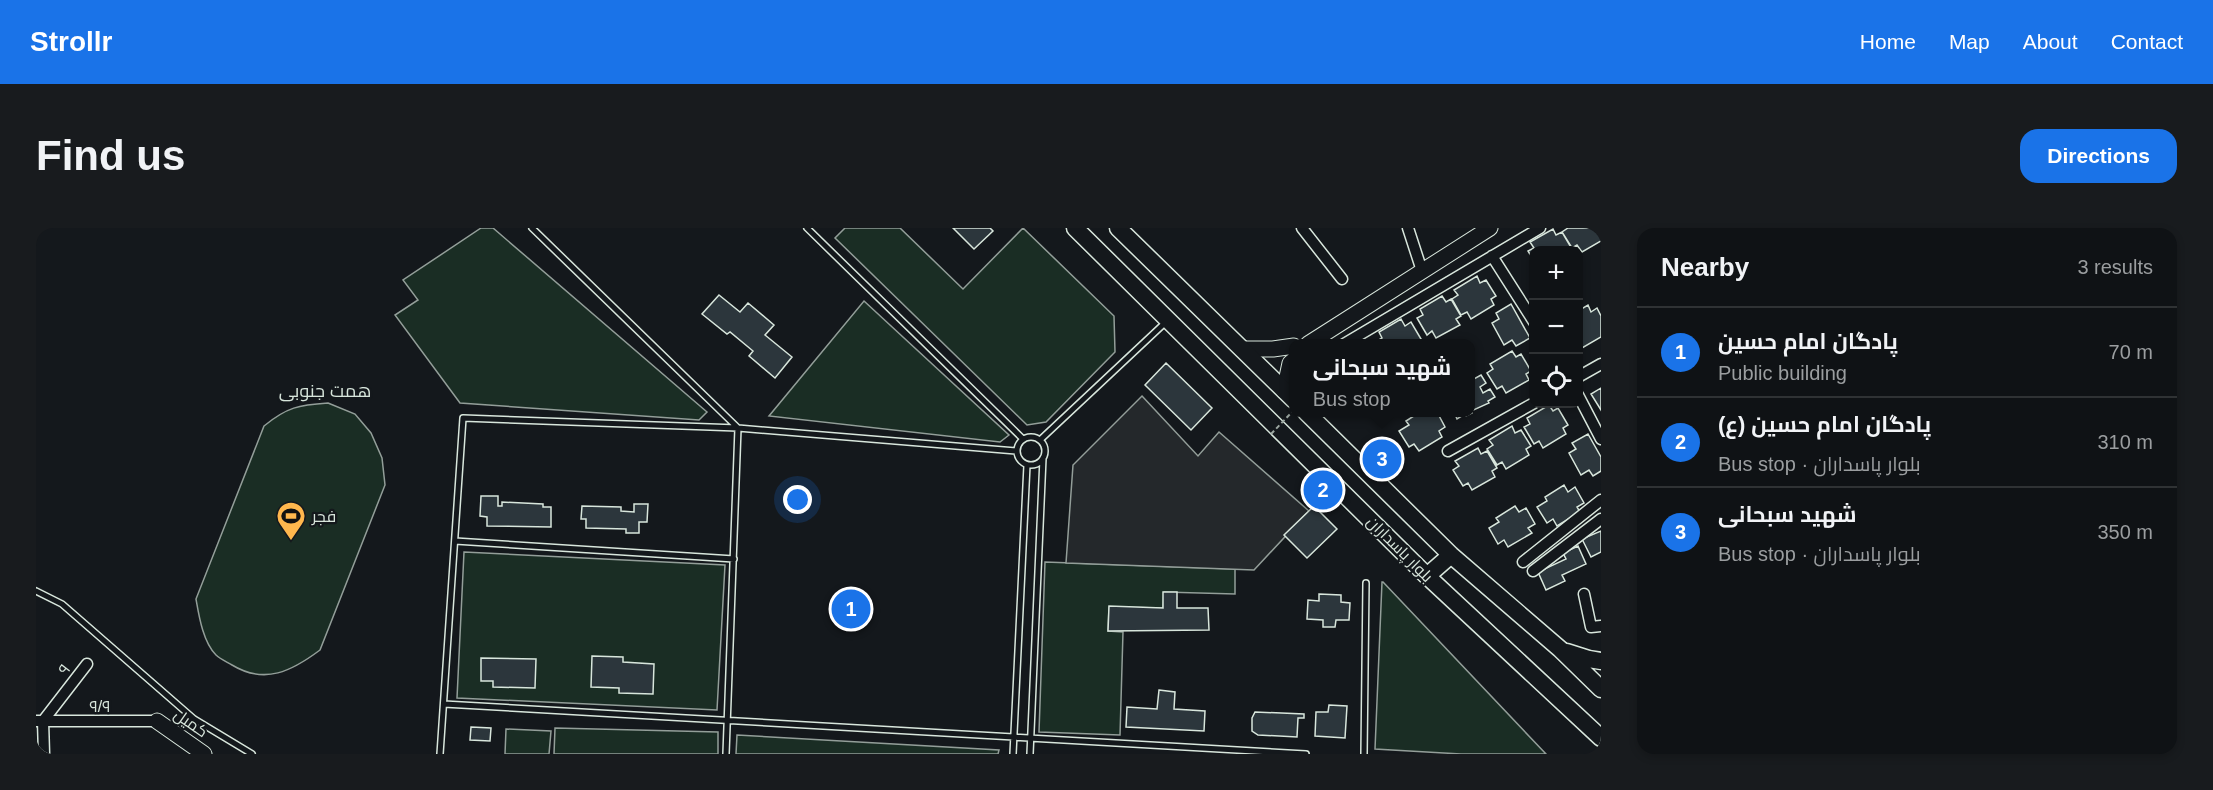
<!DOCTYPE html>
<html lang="en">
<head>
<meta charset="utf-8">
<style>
  body { margin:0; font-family:Arial,Cairo,sans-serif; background:#181b1e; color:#f1f3f6 }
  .controls { position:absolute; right:18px; top:18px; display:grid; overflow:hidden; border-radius:12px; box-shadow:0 3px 9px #0003 }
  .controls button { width:54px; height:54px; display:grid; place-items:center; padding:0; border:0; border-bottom:2px solid #2f3234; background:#0f1215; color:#f1f3f6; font:30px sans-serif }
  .you { position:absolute; left:762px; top:272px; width:21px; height:21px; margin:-15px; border:4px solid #fff; border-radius:50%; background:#1a73e8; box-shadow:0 0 0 9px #1a73e833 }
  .badge { display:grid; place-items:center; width:39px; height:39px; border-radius:50%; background:#1a73e8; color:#fff; font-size:20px; font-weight:700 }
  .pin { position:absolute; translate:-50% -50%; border:3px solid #fff; box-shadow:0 2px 6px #0006 }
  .popup { position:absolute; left:1253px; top:111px; width:186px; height:78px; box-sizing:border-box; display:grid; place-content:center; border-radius:12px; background:#0f1215; filter:drop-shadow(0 2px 4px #0005); font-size:20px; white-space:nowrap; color:#9b9ea0 }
  .popup b { font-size:22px; color:#f1f3f6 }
  .popup::after { content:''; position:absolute; left:50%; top:100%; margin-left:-12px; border:12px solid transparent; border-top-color:#0f1215 }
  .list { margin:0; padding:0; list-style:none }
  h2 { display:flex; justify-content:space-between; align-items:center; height:78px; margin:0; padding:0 24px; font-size:26px }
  h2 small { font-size:20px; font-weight:400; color:#9b9ea0 }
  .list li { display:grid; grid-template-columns:39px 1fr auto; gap:18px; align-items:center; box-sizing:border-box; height:90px; padding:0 24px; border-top:2px solid #2f3234 }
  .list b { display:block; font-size:22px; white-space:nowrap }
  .list p { margin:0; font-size:20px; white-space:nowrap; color:#9b9ea0 }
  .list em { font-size:20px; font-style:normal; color:#9b9ea0 }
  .icon { flex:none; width:33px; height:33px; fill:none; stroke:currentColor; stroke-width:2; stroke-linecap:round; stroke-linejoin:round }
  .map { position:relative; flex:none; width:1565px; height:526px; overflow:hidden; border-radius:18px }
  header { display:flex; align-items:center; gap:36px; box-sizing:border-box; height:84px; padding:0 30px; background:#1a73e8; color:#fff }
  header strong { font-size:28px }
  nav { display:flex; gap:33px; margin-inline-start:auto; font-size:21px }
  .intro { display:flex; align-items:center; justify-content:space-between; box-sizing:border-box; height:144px; padding:0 36px }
  h1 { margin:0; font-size:42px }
  .button { padding:15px 27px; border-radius:18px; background:#1a73e8; color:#fff; font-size:21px; font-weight:700 }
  main { display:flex; gap:36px; padding:0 36px }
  aside { flex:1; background:#0f1215; border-radius:18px; box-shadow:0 3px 9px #0003 }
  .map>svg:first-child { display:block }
  .green { fill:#1a2d24; stroke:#939e99; stroke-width:1.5 }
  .parking { fill:#24282b; stroke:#939e99; stroke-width:1.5 }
  .building { fill:#2c363c; stroke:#d8e6dc; stroke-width:1.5 }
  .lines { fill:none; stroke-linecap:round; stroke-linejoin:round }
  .lane-casing { stroke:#d8e6dc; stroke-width:8 }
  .street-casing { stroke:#d8e6dc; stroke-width:13 }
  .secondary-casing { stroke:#d8e6dc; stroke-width:17 }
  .primary-casing { stroke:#d8e6dc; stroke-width:19 }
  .lane { stroke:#14181c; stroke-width:5 }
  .street { stroke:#14181c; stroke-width:10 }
  .secondary { stroke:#14181c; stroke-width:15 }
  .primary { stroke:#14181c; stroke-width:16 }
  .path-bridge { stroke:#9da8a2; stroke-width:2; stroke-dasharray:4.5 3; stroke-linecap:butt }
  .labels { text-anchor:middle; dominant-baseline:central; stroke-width:4.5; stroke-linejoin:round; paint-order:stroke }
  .poi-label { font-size:16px; fill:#d8e6dc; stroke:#14181c; text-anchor:start }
  .street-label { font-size:16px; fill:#d8e6dc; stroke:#14181c }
  .neighbourhood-label { font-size:18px; fill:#d8e6dc; stroke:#14181c }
</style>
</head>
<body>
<header>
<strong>Strollr</strong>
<nav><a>Home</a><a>Map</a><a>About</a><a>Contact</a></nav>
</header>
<div class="intro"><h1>Find us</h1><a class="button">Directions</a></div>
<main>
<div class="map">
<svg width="1565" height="526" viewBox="0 0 1565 526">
  <rect width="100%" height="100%" fill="#14181c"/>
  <!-- green -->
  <path class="green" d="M445 0H457L671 184 663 192 424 175 359 87 382 72 367 52Z
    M809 0H864L927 61 987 0 1078 88 1079 124 1010 194 991 197 799 10Z
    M828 73 973 207 964 214 733 188Z
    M292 175 319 186 335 205 346 230 349 257 284 422C256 443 229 457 196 437 191 434 184 431 180 427 167 414 163 388 160 371L228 198C251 179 263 177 292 175Z
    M428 324 689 337 681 482 421 470Z
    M1009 334 1199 341V366L1128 364 1127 380 1073 379 1072 403 1087 404 1084 507 1003 504Z
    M1346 354H1347L1510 526H1425L1339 521Z
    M519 500 682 504V526H518Z
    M470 501 515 503 513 526H469Z
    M701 507 963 522 962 526H700Z"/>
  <!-- parking -->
  <path class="parking" d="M1106 168 1162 228 1183 204 1273 283 1218 342 1030 335 1037 237Z"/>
  <!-- building -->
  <path class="building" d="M917 0H954L957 3 938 21Z
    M1532 0H1565V13L1546 24 1541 17 1536 20 1526 4Z
    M1517 1 1520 7 1526 4 1536 21 1498 22V33L1492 23 1498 20 1494 14Z
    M1441 48 1444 55 1450 52 1460 68 1455 71 1458 77 1435 91 1431 84 1425 87 1416 71 1422 67 1418 62Z
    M683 67 704 84 712 75 738 97 729 107 756 129 739 150 713 128 717 123 694 104 691 106 666 86Z
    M1406 68 1410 74 1415 71 1425 88 1420 91 1424 97 1400 110 1396 103 1391 107 1381 90 1387 87 1384 81Z
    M1475 76 1494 110 1480 118 1476 112 1468 117 1456 95 1463 91 1460 85Z
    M1552 77 1555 84 1561 80 1565 88V109L1546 120 1542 114V83Z
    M1365 91 1369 98 1375 94 1385 111 1380 116H1342L1341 113 1346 110 1343 104Z
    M1476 123 1480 129 1485 126 1495 143 1490 146 1493 152 1470 165 1466 158 1461 161 1451 145 1457 141 1454 136Z
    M1130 135 1176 180 1155 202 1109 157Z
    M1445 147 1450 155 1444 159 1447 165 1454 161 1459 169 1452 173 1453 175 1435 183 1436 185 1430 188 1429 186 1421 191 1418 184H1434V149L1437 148 1438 151Z
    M1565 160V182L1555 166Z
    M1513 177 1517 183 1522 180 1532 197 1527 200 1530 206 1507 220 1503 213 1498 216 1488 199 1494 196 1491 190Z
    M1384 184H1391L1393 188 1401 184 1409 199 1403 203 1406 209 1383 223 1378 216 1373 219 1363 203 1373 197 1370 193Z
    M1476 198 1479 205 1485 202 1495 218 1490 221 1493 227 1470 241 1466 234 1461 237 1451 221 1457 217 1453 212Z
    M1552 206 1565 229V243L1557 248 1553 242 1545 247 1533 225 1540 221 1536 215Z
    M1442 220 1445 226 1451 223 1461 240 1456 243 1459 249 1436 262 1432 255 1427 258 1417 242 1423 238 1419 233Z
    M1528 257 1532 264 1539 259 1548 275 1541 279 1544 284 1521 298 1517 291 1511 295 1501 279 1511 273 1509 269Z
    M445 268H462V278H466V274L507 276V279H515V299L451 298V289L444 288Z
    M598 276H612L611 294H603V305H590V301L550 300V291H545L546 278 585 279V283L598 284Z
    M1278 278 1301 301 1271 330 1248 307Z
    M1479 278 1483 284 1490 280 1499 296 1492 300 1496 305 1472 319 1468 312 1462 316 1453 300 1463 294 1460 290Z
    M1565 303V324L1555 329 1546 311Z
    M1542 318 1550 336 1526 347 1529 353 1510 362 1502 344 1530 331 1527 325Z
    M1127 364H1141V380H1172L1173 402 1072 403 1073 378 1127 380Z
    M1283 366 1305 367V374L1314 375 1313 392H1300L1299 399H1287V392L1271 391 1272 372 1283 373Z
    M556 428 587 429V434L618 436 617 466 583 465V460L555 459Z
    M445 430 500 431 499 460 457 459V453H445Z
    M1123 462 1139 464 1138 481 1169 483 1168 503 1090 499 1091 479 1121 481Z
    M1293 477 1311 478 1309 510 1279 508 1280 484H1292Z
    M1219 484 1268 486V490H1262L1261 509 1222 507 1216 503V490Z
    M435 499 455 500 454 513 434 512Z"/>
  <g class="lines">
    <!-- lane casing -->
    <g class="lane-casing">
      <path id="lane" d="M496 0 702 200 690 526
        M771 0 987 211
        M981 223a14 14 0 1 1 28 0a14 14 0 1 1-28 0Z
        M1004 212 1131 93
        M419 313 698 331
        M0 363 26 376 158 491 216 526
        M408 476 1270 526
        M404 526 427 190 702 200 980 223
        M977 526 991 237
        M994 526 1007 230
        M1328 526 1330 355"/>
    </g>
    <!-- street casing -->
    <g class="street-casing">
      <path id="street" d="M1266 0 1306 51
        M1372 0 1386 43
        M1456 28 1498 94
        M1308 116 1504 0
        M1542 149 1565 136
        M1542 167 1565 211
        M1412 223 1498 175
        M1487 334 1565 272
        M1497 343 1565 291
        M1548 366 1555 399 1565 398
        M0 493H121
        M7 493 51 436
        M7 493 8 526"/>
    </g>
    <!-- secondary casing -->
    <g class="secondary-casing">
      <path id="secondary" d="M1272 116 1454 0
        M1206 121H1237L1258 118
        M1248 163 1254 135 1258 132
        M121 493 168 526"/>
    </g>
    <!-- primary casing -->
    <g class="primary-casing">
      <path id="primary" d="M1039 0 1391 348 1565 510
        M1082 0 1258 172
        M1270 184 1415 327 1524 421 1565 461
        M1391 348 1415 327
        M1531 424 1553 431 1565 433"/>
    </g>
    <!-- lane -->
    <use href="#lane" class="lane"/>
    <!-- street -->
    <use href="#street" class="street"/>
    <!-- secondary -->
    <use href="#secondary" class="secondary"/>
    <!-- primary -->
    <use href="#primary" class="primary"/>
    <!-- path-bridge -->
    <path class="path-bridge" d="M1235 206 1258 182"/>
  </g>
  <!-- icons -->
  <defs>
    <g id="stadium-pin" transform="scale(1.5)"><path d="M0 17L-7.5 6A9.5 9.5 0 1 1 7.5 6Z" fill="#ffb74d" stroke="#14181c"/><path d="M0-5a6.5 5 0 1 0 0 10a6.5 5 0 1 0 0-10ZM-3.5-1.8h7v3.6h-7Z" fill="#111"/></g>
  </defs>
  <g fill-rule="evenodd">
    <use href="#stadium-pin" x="255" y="288"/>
  </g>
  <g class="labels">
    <!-- poi labels -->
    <g class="poi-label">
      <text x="276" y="288">فجر</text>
    </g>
    <!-- street labels -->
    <g class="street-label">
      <text transform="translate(1364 321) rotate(45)">بلوار پاسداران</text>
      <text transform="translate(28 441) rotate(-53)">۹</text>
      <text x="64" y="478">۹/۹</text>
      <text transform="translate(155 495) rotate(35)">کمیل</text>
    </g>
    <!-- neighbourhood labels -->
    <g class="neighbourhood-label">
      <text x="289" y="163">همت جنوبی</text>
    </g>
  </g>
</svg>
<div class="controls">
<button>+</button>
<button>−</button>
<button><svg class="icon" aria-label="locate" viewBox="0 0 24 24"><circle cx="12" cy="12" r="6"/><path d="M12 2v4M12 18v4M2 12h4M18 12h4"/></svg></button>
</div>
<div class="you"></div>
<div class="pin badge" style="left:815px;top:381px">1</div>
<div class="pin badge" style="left:1287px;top:262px">2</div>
<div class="pin badge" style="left:1346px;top:231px">3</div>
<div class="popup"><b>شهید سبحانی</b>Bus stop</div>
</div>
<aside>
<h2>Nearby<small>3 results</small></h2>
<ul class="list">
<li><span class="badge">1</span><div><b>پادگان امام حسین</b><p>Public building</p></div><em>70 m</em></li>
<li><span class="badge">2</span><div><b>پادگان امام حسین (ع)</b><p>Bus stop · بلوار پاسداران</p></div><em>310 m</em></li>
<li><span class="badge">3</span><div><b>شهید سبحانی</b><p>Bus stop · بلوار پاسداران</p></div><em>350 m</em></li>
</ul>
</aside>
</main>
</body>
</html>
